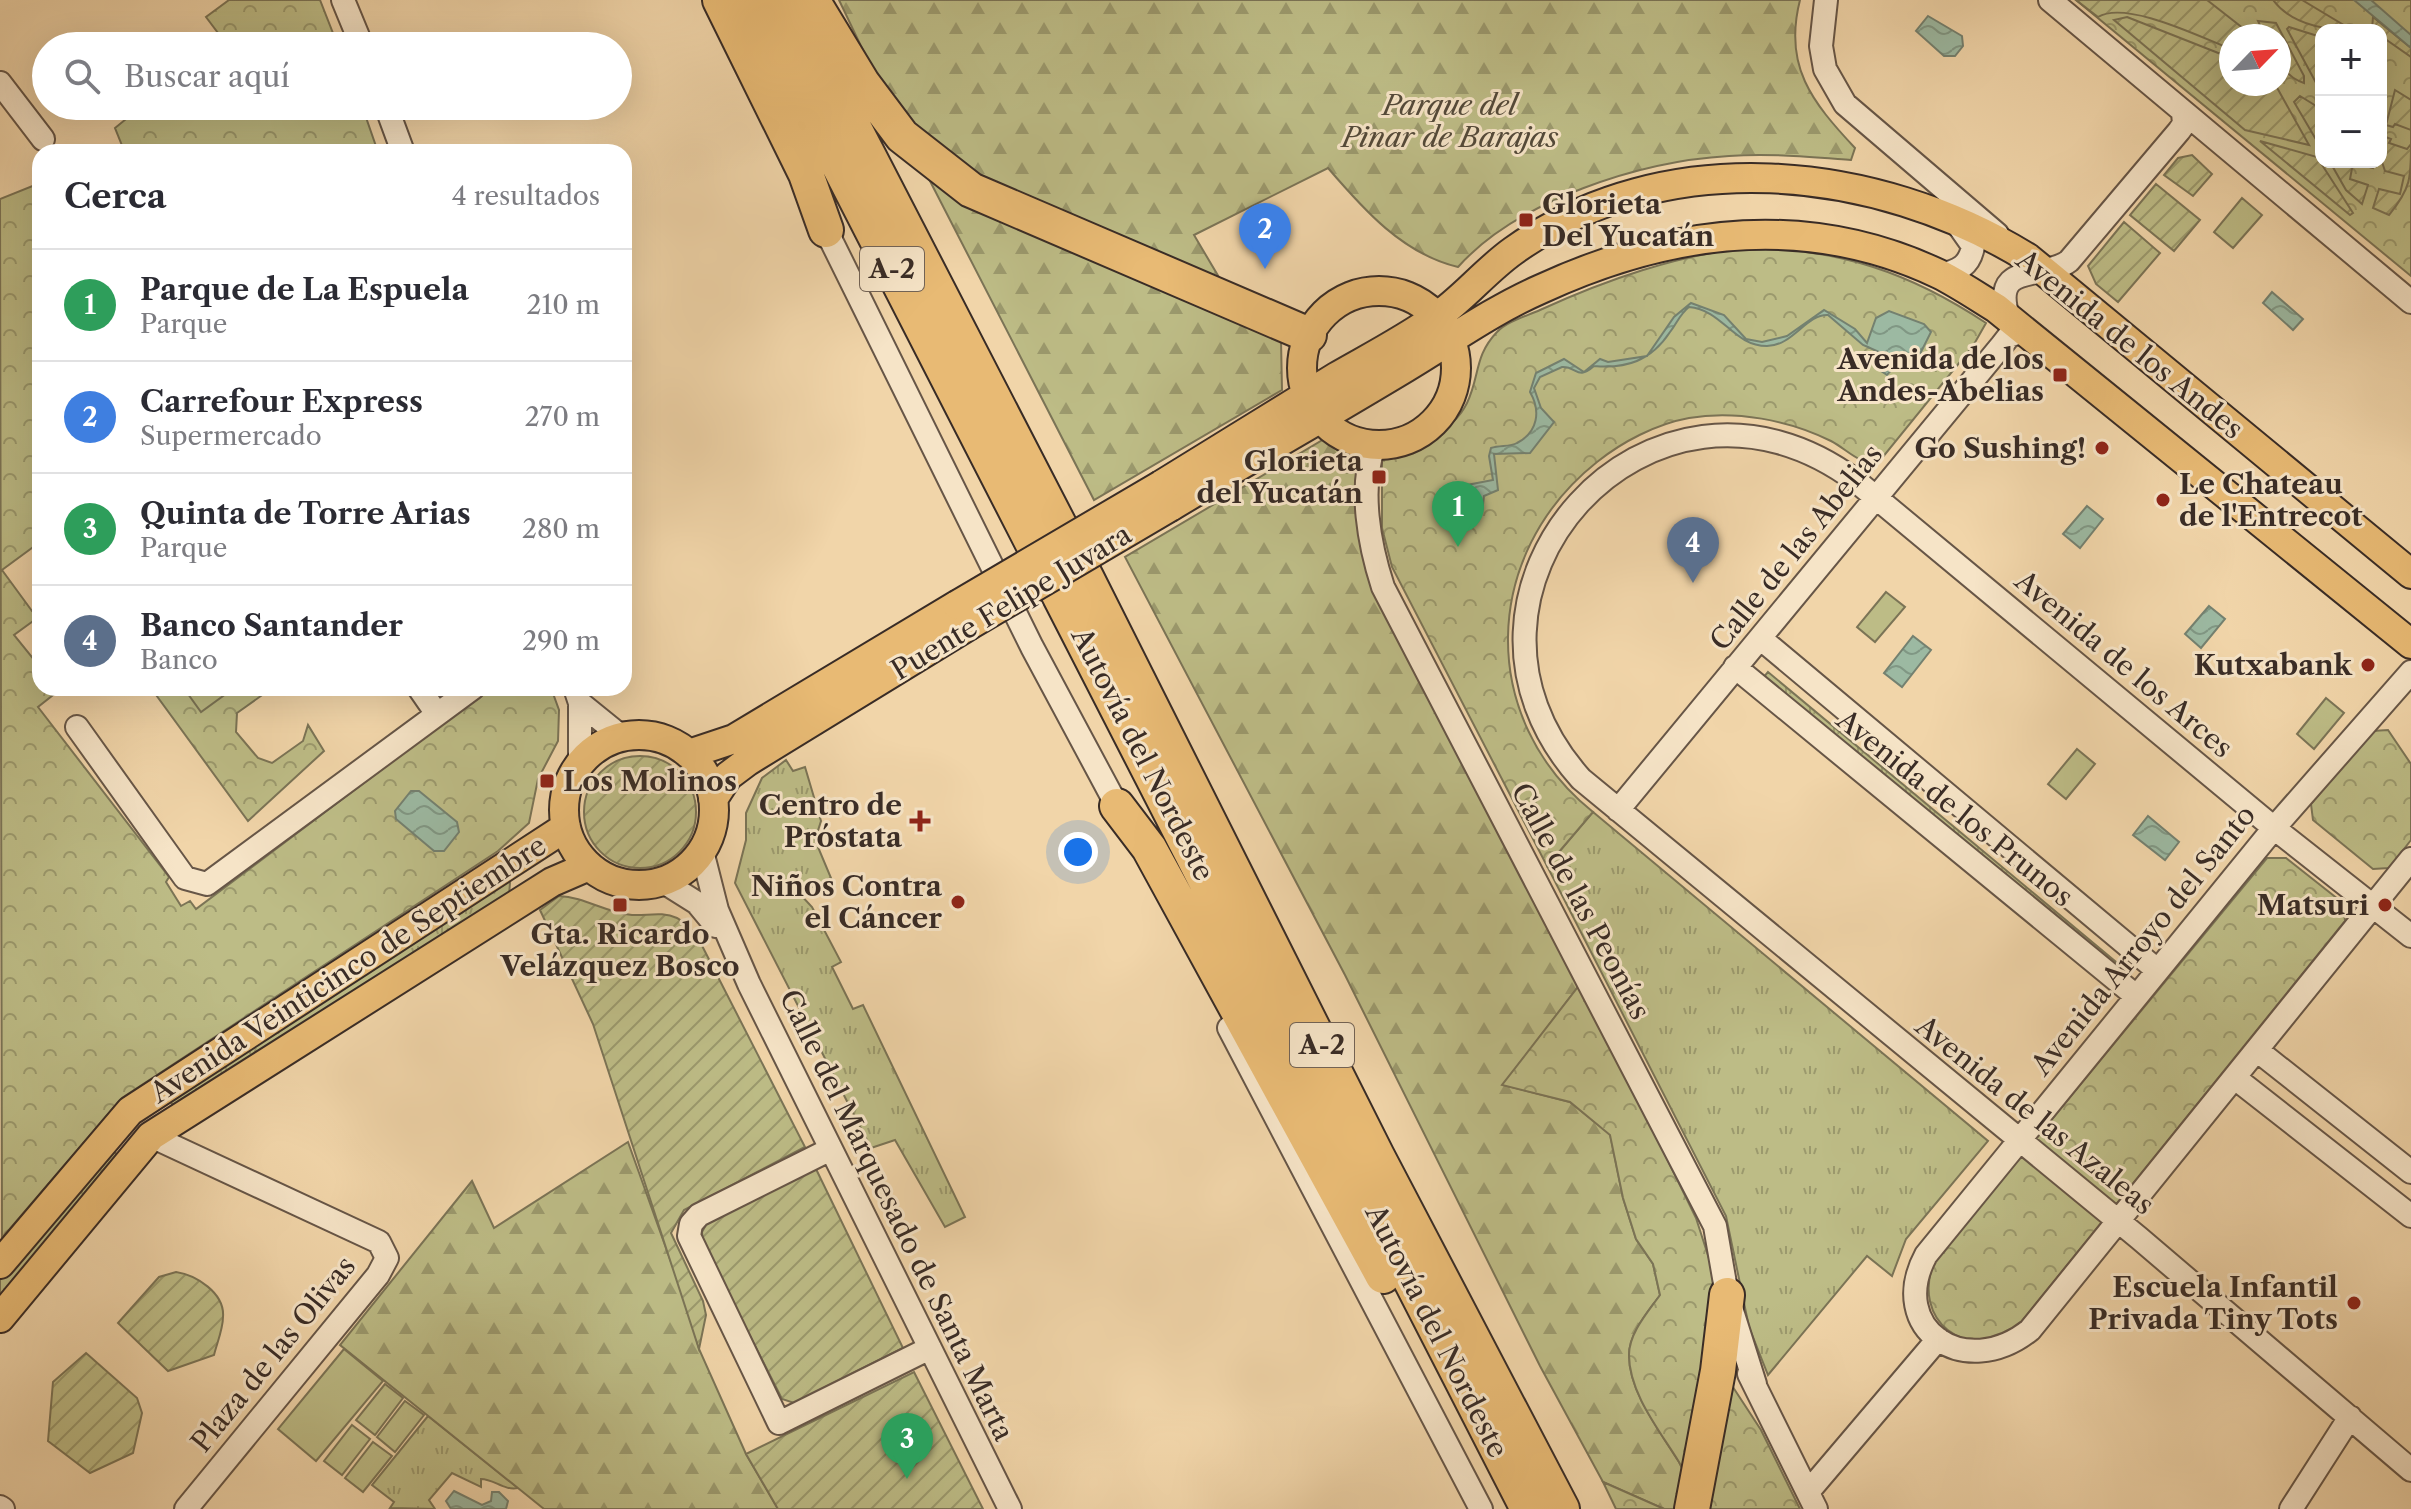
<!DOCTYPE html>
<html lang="es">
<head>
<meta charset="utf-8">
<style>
  body { margin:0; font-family:"Libre Caslon Text",serif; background:#f2f2f3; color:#2b2b33 }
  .controls { position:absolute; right:24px; top:24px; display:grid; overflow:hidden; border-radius:16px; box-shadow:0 8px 32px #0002 }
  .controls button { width:72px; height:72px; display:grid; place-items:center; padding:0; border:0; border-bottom:2px solid #e1e1e2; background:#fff; color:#2b2b33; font:40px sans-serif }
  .compass { position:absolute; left:2219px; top:24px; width:72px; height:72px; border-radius:50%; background:#fff; box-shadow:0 8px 32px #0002; rotate:65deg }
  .you { position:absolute; left:1078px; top:852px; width:28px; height:28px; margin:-20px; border:6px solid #fff; border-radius:50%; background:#1a73e8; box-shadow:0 0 0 12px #1a73e833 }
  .badge { display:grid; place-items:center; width:52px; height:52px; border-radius:50%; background:#8f2418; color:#fff; font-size:26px; font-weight:700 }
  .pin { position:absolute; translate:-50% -66px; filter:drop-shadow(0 2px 4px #0008) }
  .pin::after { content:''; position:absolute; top:42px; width:28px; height:24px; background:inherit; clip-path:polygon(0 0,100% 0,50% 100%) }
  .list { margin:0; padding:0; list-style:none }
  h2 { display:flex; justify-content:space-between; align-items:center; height:104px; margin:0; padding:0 32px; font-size:34px }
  h2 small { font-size:26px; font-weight:400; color:#7c7c81 }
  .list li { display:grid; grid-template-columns:52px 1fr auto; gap:24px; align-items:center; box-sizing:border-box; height:112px; padding:0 32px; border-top:2px solid #e1e1e2 }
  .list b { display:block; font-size:30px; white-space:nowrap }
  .list p { margin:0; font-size:26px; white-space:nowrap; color:#7c7c81 }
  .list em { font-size:26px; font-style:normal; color:#7c7c81 }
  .icon { flex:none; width:44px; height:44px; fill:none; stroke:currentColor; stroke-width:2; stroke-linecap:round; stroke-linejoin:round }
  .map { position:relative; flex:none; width:2411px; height:1509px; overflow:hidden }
  .search { position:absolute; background:#fff; box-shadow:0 8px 32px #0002; left:32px; top:32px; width:600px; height:88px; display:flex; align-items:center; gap:20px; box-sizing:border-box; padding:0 28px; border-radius:44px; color:#7c7c81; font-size:30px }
  .panel { position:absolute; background:#fff; box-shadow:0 8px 32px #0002; left:32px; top:144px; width:600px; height:552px; border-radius:24px }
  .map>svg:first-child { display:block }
  .grass { fill:url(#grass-tufts); stroke:#7b7456; stroke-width:2 }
  .forest { fill:url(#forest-firs); stroke:#7b7456; stroke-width:2 }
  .park { fill:url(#park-crowns); stroke:#7b7456; stroke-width:2; fill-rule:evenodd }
  .garden { fill:url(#garden-furrows); stroke:#7b7456; stroke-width:2 }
  .pitch { fill:#bdbc86; stroke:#7b7456; stroke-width:2 }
  .water { fill:url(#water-waves); stroke:#748170; stroke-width:2 }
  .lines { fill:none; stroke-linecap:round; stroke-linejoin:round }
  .minor-casing { stroke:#675647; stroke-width:26 }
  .major-casing { stroke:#392c26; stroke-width:32 }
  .highway-casing { stroke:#392c26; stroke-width:38 }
  .minor { stroke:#f6e4c7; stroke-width:22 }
  .major { stroke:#e8ba74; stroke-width:28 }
  .highway { stroke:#e8ba74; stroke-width:34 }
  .major-bridge-casing { stroke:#392c26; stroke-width:32; stroke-linecap:butt }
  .major-bridge { stroke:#e8ba74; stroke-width:28 }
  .poi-dot { fill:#8f2418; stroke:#f6e4c7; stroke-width:3 }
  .labels { text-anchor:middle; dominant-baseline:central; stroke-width:6; stroke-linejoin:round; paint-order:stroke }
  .shield { fill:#f6e4c7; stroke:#726356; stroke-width:2 }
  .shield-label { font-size:26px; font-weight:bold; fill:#392c26 }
  .park-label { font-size:28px; font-style:italic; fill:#534939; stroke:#f6e4c7 }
  .poi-label { font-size:28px; font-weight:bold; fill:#392c26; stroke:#f6e4c7; text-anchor:end }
  .street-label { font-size:28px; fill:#392c26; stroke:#f6e4c7 }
</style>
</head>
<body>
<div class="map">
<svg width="2411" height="1509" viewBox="0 0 2411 1509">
  <defs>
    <pattern id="grass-tufts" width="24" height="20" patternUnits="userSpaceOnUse" patternTransform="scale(2)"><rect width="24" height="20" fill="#bdbc86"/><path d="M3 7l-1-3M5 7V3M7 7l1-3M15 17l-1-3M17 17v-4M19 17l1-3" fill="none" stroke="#9b996d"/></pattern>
    <pattern id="forest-firs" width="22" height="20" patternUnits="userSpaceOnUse" patternTransform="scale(2)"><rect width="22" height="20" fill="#bdbc86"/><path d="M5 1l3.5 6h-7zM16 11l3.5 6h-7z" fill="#9b996d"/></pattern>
    <pattern id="park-crowns" width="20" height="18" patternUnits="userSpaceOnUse" patternTransform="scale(2)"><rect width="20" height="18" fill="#bdbc86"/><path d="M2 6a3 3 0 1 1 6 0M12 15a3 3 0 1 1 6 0" fill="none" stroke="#9b996d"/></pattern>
    <pattern id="garden-furrows" width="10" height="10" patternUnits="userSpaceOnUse" patternTransform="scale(2)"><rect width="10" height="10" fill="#bdbc86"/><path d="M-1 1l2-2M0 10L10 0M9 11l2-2" fill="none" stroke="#9b996d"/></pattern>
    <pattern id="water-waves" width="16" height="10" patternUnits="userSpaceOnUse" patternTransform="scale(2)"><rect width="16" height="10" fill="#9cb9a2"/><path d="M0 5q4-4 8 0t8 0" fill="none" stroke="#809784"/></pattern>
  </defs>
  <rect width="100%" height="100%" fill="#f1d5a9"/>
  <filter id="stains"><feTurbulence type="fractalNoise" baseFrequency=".0025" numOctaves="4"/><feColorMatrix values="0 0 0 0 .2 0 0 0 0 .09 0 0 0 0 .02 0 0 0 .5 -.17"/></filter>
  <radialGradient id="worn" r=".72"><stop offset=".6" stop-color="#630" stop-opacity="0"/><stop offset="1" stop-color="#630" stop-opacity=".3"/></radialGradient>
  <!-- grass -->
  <path class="grass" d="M1768 672 2121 966 2118 969 1762 679Z
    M786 760 793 771 805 767 821 821 815 840 831 878 799 893 812 907 841 962 832 967 853 1009 863 1005 965 1217 945 1227 895 1140 871 1148 735 883 746 840V813L762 778Z
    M1593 812 1988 1141 1906 1239 1892 1276 1867 1256 1768 1375 1749 1327 1726 1216 1547 866Z
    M505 878 510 883 509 895 177 1110 165 1095Z
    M113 1148 118 1158 0 1306V1278L105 1149Z
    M428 1416 518 1488C504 1491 494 1479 481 1479V1487L452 1473 429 1500 435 1509 390 1508 394 1502 372 1485Z"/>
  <!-- forest -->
  <path class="forest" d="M839 0H1800C1783 66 1812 102 1855 148L1851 160C1811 157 1769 153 1729 156 1641 161 1518 200 1458 267 1403 254 1364 210 1328 168L1194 235 1220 279 954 165 891 109Z
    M930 181 1281 340 1282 390 1094 500Z
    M1336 432 1361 451 1365 550 1581 983 1503 1085 1570 1102 1610 1134 1623 1198 1636 1239 1653 1264 1660 1295C1648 1312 1629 1333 1629 1355 1629 1393 1660 1431 1679 1462 1687 1475 1690 1494 1695 1509H1664L1603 1482 1540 1366 1345 975 1125 557Z
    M628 1142 690 1315 699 1349 746 1454 778 1509H544L340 1345 472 1181 494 1228Z"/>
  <!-- park -->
  <path class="park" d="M229 0H320L338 46H219L224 41 206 17Z
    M2076 0H2411V276ZM2321 30H2381V162H2321ZM2231 36H2279V84H2231Z
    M142 106H362L378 152H115L123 148 115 128Z
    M40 183V542L2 570 32 611 40 606V616L14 635 40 667V688H62L38 707 169 877 166 882 181 906 190 901 196 909 490 688H551L559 710 558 741 538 779 529 823 498 851 122 1098 2 1238 0 199Z
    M1749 247C1841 250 1909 272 1986 323L1973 346 1878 463C1858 464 1848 450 1831 441 1789 420 1735 410 1689 418 1656 424 1622 442 1597 462 1481 554 1477 719 1593 812L1547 866 1392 567 1382 528V459C1411 448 1452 434 1467 403 1480 376 1474 356 1497 332 1507 321 1527 316 1540 310 1608 279 1675 256 1749 247Z
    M151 688H272L237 713 236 732 258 758 272 763 303 741 308 725 324 751 248 821Z
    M2388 730 2411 764V840L2389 868 2373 869 2313 820 2311 804 2372 731Z
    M2267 858H2286L2343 903 2345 921 2017 1327C1966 1364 1911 1320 1934 1262Z
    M1581 983 1696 1218 1715 1277 1727 1378 1761 1430 1800 1509H1695C1690 1494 1687 1475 1679 1462 1660 1431 1629 1393 1629 1355 1629 1333 1648 1312 1660 1295L1653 1264 1636 1239 1623 1198 1610 1135 1570 1102 1502 1085Z
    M1603 1482 1664 1509H1616Z"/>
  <!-- garden -->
  <path class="garden" d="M2076 0H2207L2253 36H2231V49C2200 37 2126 0 2098 17Z
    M2273 0H2302L2352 30C2323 30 2291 24 2273 0Z
    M2127 17 2231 58V84H2275L2309 145 2245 130 2114 20Z
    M2373 17 2411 48V57L2381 36V30L2372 29Z
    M2258 21 2276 23 2304 76V83C2280 75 2279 58 2279 36H2265Z
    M2289 27 2321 37V92L2287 29Z
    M2395 90 2411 100V130L2395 124 2393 127 2386 125Z
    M2300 96 2321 109V148L2294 102Z
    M2383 136 2391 139 2389 143 2407 149 2411 144C2411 178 2411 188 2389 215L2373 208 2379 189 2400 194 2404 176 2385 171 2381 159Z
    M2260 141 2317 157 2353 213 2350 215Z
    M2192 155 2212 174 2193 196 2164 175 2178 158Z
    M2330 162 2375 163 2373 168 2353 163 2350 179 2368 185 2362 204 2346 190Z
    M2156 184 2200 220 2174 251 2130 215Z
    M2124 222 2160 253 2118 302 2096 284 2088 266Z
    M584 812a56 56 0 1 1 112 0a56 56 0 1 1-112 0Z
    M559 896C585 897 606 913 632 915 647 916 662 911 677 918 683 921 690 929 696 934L805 1147 684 1210 671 1233 703 1301 706 1315 699 1349 593 1024 540 910Z
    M816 1169 903 1348 794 1403 782 1399 703 1243 702 1232 707 1223Z
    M176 1272C196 1275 225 1293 223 1317 223 1329 217 1343 214 1355L168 1371 118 1323 159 1277Z
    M86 1353 137 1398 142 1413 133 1453 90 1473 48 1441 53 1382Z
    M914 1372 983 1509H778L746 1454Z"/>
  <!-- pitch -->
  <path class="pitch" d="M2242 198 2262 215 2233 248 2214 232Z
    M1886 592 1905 607 1875 642 1857 627Z
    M196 688H234L201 712 188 694Z
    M2326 698 2344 713 2314 749 2297 734Z
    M2077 749 2095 764 2066 799 2048 784Z
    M344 1349 383 1381 316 1461 278 1429Z
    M385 1384 403 1398 375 1435 356 1420Z
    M405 1401 424 1415 395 1452 377 1437Z
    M352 1425 370 1439 342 1475 324 1461Z
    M373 1442 392 1456 363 1492 345 1478Z"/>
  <!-- water -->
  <path class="water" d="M2354 0H2371L2411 35V48Z
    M1928 16 1962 36 1963 46 1955 56H1944L1916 31Z
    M2272 292 2303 319 2293 330 2263 303Z
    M1691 303 1724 315 1746 339 1762 342 1787 336 1824 310 1855 329 1867 343 1876 318 1889 311 1924 324 1931 332 1917 360 1899 361 1887 375 1881 371 1879 352 1863 345 1828 315C1806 314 1793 346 1767 346 1733 346 1723 310 1689 307 1680 314 1677 323 1670 332 1651 361 1626 369 1594 366 1577 381 1577 366 1562 367L1540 377 1534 388 1541 408 1554 422 1530 453 1494 454 1498 490 1484 496 1482 513 1475 515 1464 508 1462 492 1467 485 1493 480 1489 456 1491 448C1500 445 1510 447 1517 443 1538 432 1541 411 1530 392L1536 373 1564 359 1584 372 1600 359 1608 362 1647 356 1674 317Z
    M2087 506 2103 519 2080 548 2063 534Z
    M2209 606 2225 619 2201 648 2185 634Z
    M1913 636 1931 650 1902 687 1884 673Z
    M411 791H419L457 822 459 832 444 851H434L396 819 395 811Z
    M2148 816 2179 842 2165 860 2133 835Z
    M454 1491 482 1505 491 1501 492 1492H499L508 1501 506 1509H451L446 1501Z"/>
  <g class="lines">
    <!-- minor casing -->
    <g class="minor-casing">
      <path id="minor" d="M343 0 362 46
        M1826 0 1821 46 1825 69 1845 104 1997 234
        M2050 0 2411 302
        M0 83 43 139
        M386 106 403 152
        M820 218 1032 647 1122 815
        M1940 275C1958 271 1970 266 1973 246L1956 222
        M2008 317C1991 260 2043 281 2069 261L2179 131 2184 124 2183 112
        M1374 446C1359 489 1369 544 1383 587L1715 1226 1727 1295 1755 1384
        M1760 638 2157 970
        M1735 667 2136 996
        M2411 672 2274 828 1926 1255C1886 1329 1965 1382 2030 1330L2411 859
        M419 688 437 714
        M575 688 580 703V763
        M580 703 622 737
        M77 727 185 878 207 884 473 688
        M1618 810 2002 345 2009 336 2026 330
        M702 851 717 910 749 984 1010 1509
        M662 881 697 903 716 926
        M2411 936 2274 828 1856 481C1651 328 1414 593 1581 779L2139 1238 2411 1470
        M1229 1028 1481 1509
        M2258 1051 2411 1172
        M2235 1078 2411 1216
        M151 1136 379 1242 387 1258 378 1275 186 1509
        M831 1149 699 1215 691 1224 689 1236 779 1423 930 1348
        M1749 1374 1816 1509
        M1808 1492 1938 1339
        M0 1507 3 1509
        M2291 1509 2350 1417"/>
    </g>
    <!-- major casing -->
    <g class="major-casing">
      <path id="major" d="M1302 368a77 77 0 1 1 154 0a77 77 0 1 1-154 0Z
        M1161 485C1219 449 1278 413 1336 377 1369 358 1404 340 1435 318 1463 299 1485 271 1513 251 1665 142 1876 164 2028 258L2411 574
        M1170 507C1248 460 1327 415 1405 368 1450 341 1493 310 1541 289 1671 229 1806 211 1939 274 1959 284 1978 297 1996 308L2411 644
        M564 810a75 75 0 1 1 150 0a75 75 0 1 1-150 0Z
        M689 754 734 739 957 605
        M713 799 728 776 748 761 968 626
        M0 1264 130 1111 566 827
        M0 1318 151 1136 552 882 589 866"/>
    </g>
    <!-- highway casing -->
    <g class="highway-casing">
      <path id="highway" d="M720 0 806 174 826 230
        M754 0 1528 1509
        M788 0 1087 579 1377 1156 1562 1509
        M812 0 863 84 902 136 971 190 1309 335
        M1117 806 1149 848 1383 1276
        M1692 1509 1718 1371 1727 1295"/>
    </g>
    <!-- minor -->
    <use href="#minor" class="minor"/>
    <!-- major -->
    <use href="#major" class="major"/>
    <!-- highway -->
    <use href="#highway" class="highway"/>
    <!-- major-bridge casing -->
    <g class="major-bridge-casing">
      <path id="major-bridge" d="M957 605 1161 485
        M968 626 1170 507"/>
    </g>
    <!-- major-bridge -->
    <use href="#major-bridge" class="major-bridge"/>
  </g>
  <!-- markers -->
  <g class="poi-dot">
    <rect x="1518" y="212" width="16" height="16" rx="4"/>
    <rect x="2052" y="367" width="16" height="16" rx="4"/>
    <circle cx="2102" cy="448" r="8"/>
    <rect x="1371" y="469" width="16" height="16" rx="4"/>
    <circle cx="2163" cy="500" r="8"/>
    <circle cx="2368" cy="665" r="8"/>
    <rect x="539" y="773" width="16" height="16" rx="4"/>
    <path d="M916 809h8v8h8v8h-8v8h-8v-8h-8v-8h8z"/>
    <circle cx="958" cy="902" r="8"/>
    <rect x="612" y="897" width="16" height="16" rx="4"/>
    <circle cx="2385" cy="905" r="8"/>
    <circle cx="2354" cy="1303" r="8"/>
  </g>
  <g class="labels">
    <!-- shield labels -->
    <g class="shield">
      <rect x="860" y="247" width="64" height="44" rx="6"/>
      <rect x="1290" y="1023" width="64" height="44" rx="6"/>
    </g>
    <g class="shield-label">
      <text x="892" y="269">A-2</text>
      <text x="1322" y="1045">A-2</text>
    </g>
    <!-- park labels -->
    <g class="park-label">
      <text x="1450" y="105">Parque del<tspan x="1450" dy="32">Pinar de Barajas</tspan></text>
    </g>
    <!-- poi labels -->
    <g class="poi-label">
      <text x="1542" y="204" text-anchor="start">Glorieta<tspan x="1542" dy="32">Del Yucatán</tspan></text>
      <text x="2044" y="359">Avenida de los<tspan x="2044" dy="32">Andes-Abelias</tspan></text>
      <text x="2086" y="448">Go Sushing!</text>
      <text x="1363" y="461">Glorieta<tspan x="1363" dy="32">del Yucatán</tspan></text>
      <text x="2179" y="484" text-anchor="start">Le Chateau<tspan x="2179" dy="32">de l'Entrecot</tspan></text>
      <text x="2352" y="665">Kutxabank</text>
      <text x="563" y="781" text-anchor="start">Los Molinos</text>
      <text x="902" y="805">Centro de<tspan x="902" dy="32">Próstata</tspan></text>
      <text x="942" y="886">Niños Contra<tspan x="942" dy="32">el Cáncer</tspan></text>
      <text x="2369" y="905">Matsuri</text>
      <text x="620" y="934" text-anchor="middle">Gta. Ricardo<tspan x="620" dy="32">Velázquez Bosco</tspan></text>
      <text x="2338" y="1287">Escuela Infantil<tspan x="2338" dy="32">Privada Tiny Tots</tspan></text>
    </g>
    <!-- street labels -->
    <g class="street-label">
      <text transform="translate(2130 344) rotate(39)">Avenida de los Andes</text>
      <text transform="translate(1796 547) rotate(-51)">Calle de las Abelias</text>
      <text transform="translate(1011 602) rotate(-31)">Puente Felipe Juvara</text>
      <text transform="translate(2124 664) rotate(40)">Avenida de los Arces</text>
      <text transform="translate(1143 754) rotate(63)">Autovía del Nordeste</text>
      <text transform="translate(1955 808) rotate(39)">Avenida de los Prunos</text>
      <text transform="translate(1581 901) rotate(62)">Calle de las Peonías</text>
      <text transform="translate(2143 940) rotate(-51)">Avenida Arroyo del Santo</text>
      <text transform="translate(348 969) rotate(-33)">Avenida Veinticinco de Septiembre</text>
      <text transform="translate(2035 1115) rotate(39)">Avenida de las Azaleas</text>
      <text transform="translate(897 1215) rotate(64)">Calle del Marquesado de Santa Marta</text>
      <text transform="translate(1437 1331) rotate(63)">Autovía del Nordeste</text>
      <text transform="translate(273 1354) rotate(-51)">Plaza de las Olivas</text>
    </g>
  </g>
  <rect width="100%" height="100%" filter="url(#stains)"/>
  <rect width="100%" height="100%" fill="url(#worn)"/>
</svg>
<div class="controls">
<button>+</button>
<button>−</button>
</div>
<svg class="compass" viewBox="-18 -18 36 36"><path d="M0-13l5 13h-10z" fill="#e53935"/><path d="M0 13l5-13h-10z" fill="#7c7c81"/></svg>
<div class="you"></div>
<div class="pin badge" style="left:1458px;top:547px;background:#2e9e5b">1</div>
<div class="pin badge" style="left:1265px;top:269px;background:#3f7fe0">2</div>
<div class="pin badge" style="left:907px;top:1479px;background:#2e9e5b">3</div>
<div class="pin badge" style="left:1693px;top:583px;background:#5c6f8a">4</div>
<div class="search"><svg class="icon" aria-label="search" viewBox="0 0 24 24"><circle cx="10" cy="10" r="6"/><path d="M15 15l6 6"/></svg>Buscar aquí</div>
<section class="panel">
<h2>Cerca<small>4 resultados</small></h2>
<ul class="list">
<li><span class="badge" style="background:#2e9e5b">1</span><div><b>Parque de La Espuela</b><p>Parque</p></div><em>210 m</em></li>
<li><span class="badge" style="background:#3f7fe0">2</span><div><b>Carrefour Express</b><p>Supermercado</p></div><em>270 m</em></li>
<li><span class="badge" style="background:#2e9e5b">3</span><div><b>Quinta de Torre Arias</b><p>Parque</p></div><em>280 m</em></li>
<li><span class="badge" style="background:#5c6f8a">4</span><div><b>Banco Santander</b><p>Banco</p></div><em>290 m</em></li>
</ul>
</section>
</div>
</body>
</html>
